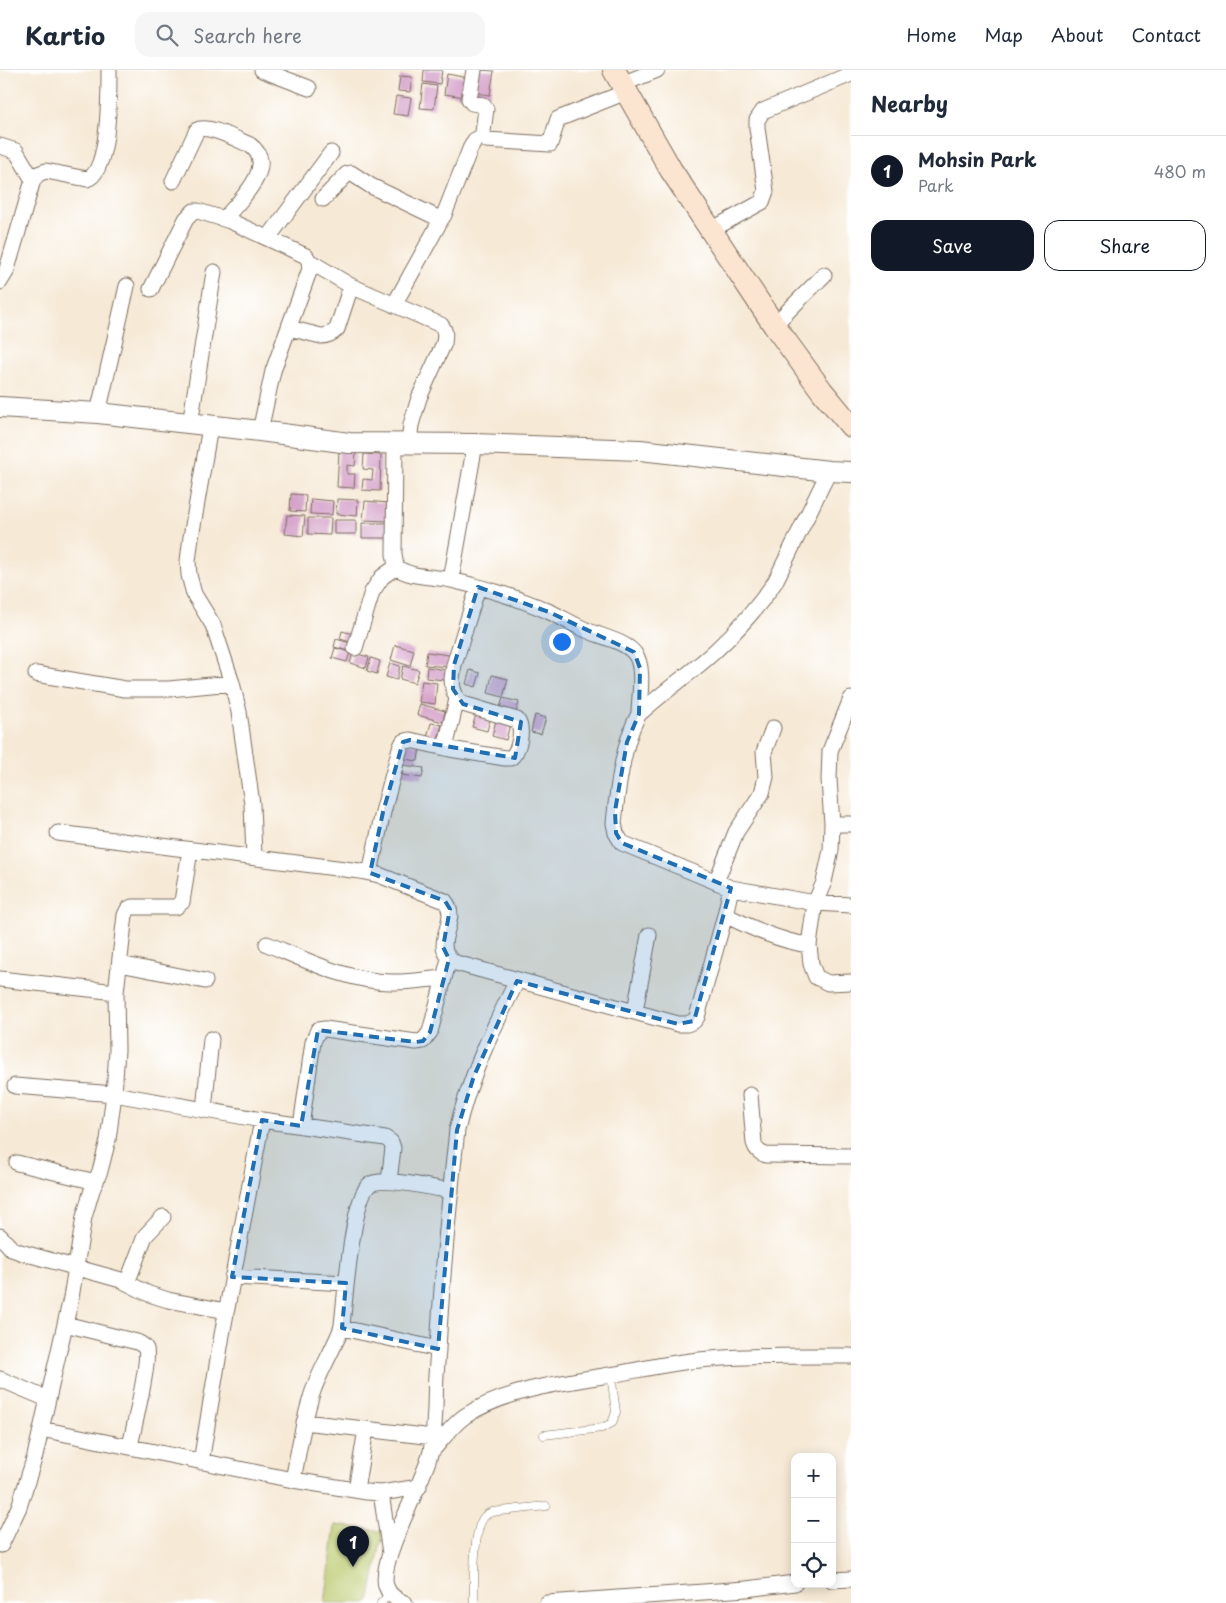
<!DOCTYPE html>
<html lang="en">
<head>
<meta charset="utf-8">
<style>
  body { margin:0; font-family:"Playpen Sans",sans-serif; background:#f6f6f7; color:#1f2937 }
  .controls { position:absolute; right:15px; bottom:15px; display:grid; overflow:hidden; border-radius:10px; box-shadow:0 2px 12px #0003 }
  .controls button { width:45px; height:45px; display:grid; place-items:center; padding:0; border:0; border-bottom:1px solid #e0e1e3; background:#fff; color:#1f2937; font:25px sans-serif }
  .you { position:absolute; left:561px; top:571px; width:18px; height:18px; margin:-12px; border:4px solid #fff; border-radius:50%; background:#1a73e8; box-shadow:0 0 0 8px #1a73e833 }
  .badge { display:grid; place-items:center; width:32px; height:32px; border-radius:50%; background:#111827; color:#fff; font-size:16px; font-weight:700 }
  .pin { position:absolute; translate:-50% -41px; filter:drop-shadow(0 1px 2px #0008) }
  .pin::after { content:''; position:absolute; top:26px; width:18px; height:15px; background:inherit; clip-path:polygon(0 0,100% 0,50% 100%) }
  .list { margin:0; padding:0; list-style:none }
  h2 { display:flex; justify-content:space-between; align-items:center; height:65px; margin:0; padding:0 20px; font-size:21px }
  h2 small { font-size:16px; font-weight:400; color:#747a83 }
  .list li { display:grid; grid-template-columns:32px 1fr auto; gap:15px; align-items:center; box-sizing:border-box; height:70px; padding:0 20px; border-top:1px solid #e0e1e3 }
  .list b { display:block; font-size:19px; white-space:nowrap }
  .list p { margin:0; font-size:16px; white-space:nowrap; color:#747a83 }
  .list em { font-size:16px; font-style:normal; color:#747a83 }
  .actions { display:flex; gap:10px; padding:15px 20px }
  .actions a { flex:1; padding:11px 0; border:1px solid #111827; border-radius:15px; text-align:center; font-size:18px; color:#111827 }
  .actions .main { background:#111827; color:#fff }
  .icon { flex:none; width:28px; height:28px; fill:none; stroke:currentColor; stroke-width:2; stroke-linecap:round; stroke-linejoin:round }
  .map { position:relative; flex:none; width:851px; height:1533px; overflow:hidden }
  header { display:flex; align-items:center; gap:30px; box-sizing:border-box; height:70px; padding:0 25px; background:#fff; border-bottom:1px solid #e0e1e3 }
  header strong { font-size:24px }
  nav { display:flex; gap:28px; margin-inline-start:auto; font-size:18px }
  .search { width:350px; height:45px; background:#f6f6f7; display:flex; align-items:center; gap:12px; box-sizing:border-box; padding:0 18px; border-radius:15px; color:#747a83; font-size:19px }
  main { display:flex }
  aside { flex:1; background:#fff }
  .map>svg:first-child { display:block }
  .green { fill:#b9c86a; stroke:#7a7944 }
  .building { fill:#d39ec7 }
  .lines { fill:none; stroke-linecap:round; stroke-linejoin:round }
  .service-casing { stroke:#7c6d5e; stroke-width:9 }
  .minor-casing { stroke:#7c6d5e; stroke-width:17 }
  .tertiary-casing { stroke:#7c6d5e; stroke-width:22 }
  .secondary-casing { stroke:#7c6d5e; stroke-width:24 }
  .service { stroke:#fff; stroke-width:8 }
  .minor { stroke:#fff; stroke-width:15 }
  .tertiary { stroke:#fff; stroke-width:20 }
  .secondary { stroke:#fce5d0; stroke-width:22 }
  .marked { fill:#1f6fb2; fill-opacity:0.2; stroke:#1f6fb2; stroke-width:4; stroke-dasharray:10 6; stroke-linejoin:round }
</style>
</head>
<body>
<header>
<strong>Kartio</strong>
<div class="search"><svg class="icon" aria-label="search" viewBox="0 0 24 24"><circle cx="10" cy="10" r="6"/><path d="M15 15l6 6"/></svg>Search here</div>
<nav><a>Home</a><a>Map</a><a>About</a><a>Contact</a></nav>
</header>
<main>
<div class="map">
<svg width="851" height="1533" viewBox="0 0 851 1533">
  <rect width="100%" height="100%" fill="#fff"/>
  <filter id="ink" filterUnits="userSpaceOnUse"><feTurbulence type="fractalNoise" baseFrequency=".02" numOctaves="2"/><feDisplacementMap in="SourceGraphic" scale="10" xChannelSelector="R" yChannelSelector="G"/><feConvolveMatrix kernelMatrix="1 2 1 2 8 2 1 2 1" color-interpolation-filters="sRGB"/></filter>
  <filter id="wash" filterUnits="userSpaceOnUse"><feTurbulence type="fractalNoise" baseFrequency=".0096" numOctaves="4" result="noise"/><feDisplacementMap in="SourceGraphic" scale="20" xChannelSelector="R" yChannelSelector="G"/><feGaussianBlur stdDeviation="1.12" result="paint"/><feColorMatrix in="noise" values="0 0 0 0 0 0 0 0 0 0 0 0 0 0 0 0 0 1.4 0 .05"/><feComposite in="paint" operator="in"/></filter>
  <g filter="url(#wash)">
    <rect width="100%" height="100%" fill="#f6e9d5"/>
    <!-- green -->
    <path class="green" d="M335 1455 383 1461 369 1533H325Z"/>
    <g id="blocks">
      <!-- building -->
      <path class="building" d="M424 0H442L440 14 423 12Z
        M478 0 494 1 490 25 475 23Z
        M447 4 468 8 465 27 444 24Z
        M400 6 412 7 410 22 398 21Z
        M423 14 437 16 434 39 420 38Z
        M396 26 411 28 408 46 393 44Z
        M339 381 356 382 355 396 347 395V404H355L354 418 337 417Z
        M364 384 381 385 380 421 362 420 363 409 372 410 373 400 363 399Z
        M291 424 306 425 305 442 290 441Z
        M311 429 333 431 332 445 310 444Z
        M337 429 358 430 357 446 336 444Z
        M365 431 389 433 388 451 363 450Z
        M287 445 305 446 303 466 285 464Z
        M308 448H331L330 465 308 464Z
        M334 450H356V464H334Z
        M362 453H390V468H362Z
        M342 561 357 565 354 573 340 569Z
        M336 569 354 574 352 582 334 577Z
        M395 575 414 580 410 596 391 590Z
        M335 578 350 582 347 592 332 588Z
        M427 582 449 585 447 597 425 595Z
        M353 583 369 587 366 598 350 593Z
        M371 588 380 591 377 604 367 601Z
        M390 593 400 596 397 610 386 607Z
        M403 596 419 600 415 613 400 609Z
        M427 597 446 600 444 610 426 608Z
        M470 600 480 603 476 617 466 614Z
        M492 605 508 609 503 627 488 623Z
        M422 611 437 613 435 634 419 632Z
        M503 628 519 632 515 646 499 641Z
        M420 634 445 641 443 652 417 645Z
        M477 642 491 646 487 661 472 657Z
        M535 645 546 648 541 664 531 662Z
        M496 650 510 654 506 670 492 666Z
        M431 653 442 655 436 674 426 671Z
        M406 673 420 676 418 691 404 689Z
        M403 695 424 698 422 708 402 705Z"/>
    </g>
  </g>
  <g filter="url(#ink)">
    <use href="#blocks" fill-opacity="0" stroke="#7c6d5e" stroke-width="1"/>
    <g class="lines">
      <!-- service casing -->
      <g class="service-casing">
        <path id="service" d="M544 1365 602 1358 612 1353 616 1342 611 1305
          M381 1533 390 1524
          M474 1533C474 1514 472 1458 485 1446 487 1444 490 1443 492 1442L546 1436"/>
      </g>
      <!-- minor casing -->
      <g class="minor-casing">
        <path id="minor" d="M262 0 309 18
          M474 0 469 29 472 33 483 35 486 39 483 62V66L486 70 550 74 558 49 626 22
          M622 14 657 0
          M0 76 16 81 33 110
          M173 111 197 60C208 54 238 70 250 75 279 96 238 132 224 149
          M323 129 347 104 351 103 371 116 438 148H442L444 145 470 79 475 70 483 66
          M711 160 762 132 766 121 757 58V50L763 41 851 4
          M268 168 331 83
          M309 191 351 216 441 255C446 261 445 266 444 273L419 328 411 355 409 373
          M0 212 6 202 10 189 33 110 38 104 46 101 87 109C110 103 109 20 109 0
          M151 219 186 149 194 141H198L230 151 306 186 309 191 310 199 273 301 260 361
          M394 235 442 148
          M774 255 824 205
          M289 258 321 266C328 266 332 264 337 259L351 216
          M98 343 127 216
          M189 353 191 348 214 202
          M210 357 191 467 188 491 189 505 194 524 213 555 232 613 239 642 252 734 254 787
          M395 374 394 484 396 497C410 508 434 506 451 510 485 518 518 527 550 542 561 547 572 554 584 559 598 566 626 571 635 584 645 597 639 628 639 644
          M829 401 775 512C758 537 737 561 714 582 690 604 663 622 639 644 623 671 617 722 614 753L616 763 622 773 731 818 815 833 851 835
          M451 510 475 374
          M355 578 372 522 382 507 396 497
          M36 604 125 619H169L232 613
          M851 629 830 681 829 709 832 754 831 780 824 812 815 833 809 875 811 894 816 907 828 913 851 912
          M445 678 457 629
          M832 754H851
          M58 763 360 801 379 805 445 831C462 851 427 876 456 893L678 954H687L694 951 697 947 725 845 731 818
          M370 803 383 742 400 678 403 672 410 670 450 679 505 688H510C519 683 524 659 517 650L463 634 457 629 453 619 452 609 454 595 478 517
          M716 812 736 762 762 723 766 707 764 682 773 658
          M725 845C752 858 779 871 809 875
          M267 874C306 890 347 911 391 912 408 913 427 909 444 908
          M120 894 205 911
          M0 909 116 922
          M635 941 649 865
          M15 1016 114 1024 262 1050 385 1068 391 1072 393 1078 389 1111
          M750 1025 754 1073C756 1080 759 1083 766 1085L851 1086
          M204 1040 211 969
          M301 1056 313 972 318 960 325 959 416 972 423 971 430 962 449 889
          M17 1093 96 1112
          M0 1166 12 1179 20 1182 121 1210 149 1224 168 1230 226 1241
          M232 1207 346 1213
          M127 1213 145 1166 163 1147
          M65 1254 137 1272C141 1274 144 1275 146 1279 150 1293 133 1359 130 1377
          M342 1258 438 1279
          M0 1309 47 1329
          M304 1352 433 1367
          M41 1359 293 1410 367 1422 381 1423 419 1417
          M431 1382C442 1370 452 1355 465 1346 504 1320 565 1312 610 1305 644 1299 677 1291 711 1289 757 1285 804 1286 851 1286
          M201 1392 222 1265 262 1050
          M293 1410C299 1380 303 1350 313 1321 319 1304 328 1289 335 1273 338 1267 341 1261 342 1255 345 1230 352 1129 369 1115 380 1106 435 1118 451 1121
          M356 1420 366 1359
          M381 1423 390 1483
          M1 1475 19 1437 35 1386 71 1228 84 1147 92 1120 100 1101 108 1070 114 1024 117 980 116 922 125 845 128 839 132 837H176L182 832 190 780
          M832 1510 851 1509
          M405 1533C396 1530 389 1525 386 1516 378 1489 424 1413 431 1381 434 1367 434 1353 435 1339 435 1319 436 1299 438 1279 442 1206 449 1133 457 1060 469 1008 493 958 517 911
          M547 1533 746 1519 795 1513"/>
      </g>
      <!-- tertiary casing -->
      <g class="tertiary-casing">
        <path id="tertiary" d="M0 337 98 343 260 361 349 373 475 374 640 380 829 401 851 402"/>
      </g>
      <!-- secondary casing -->
      <g class="secondary-casing">
        <path id="secondary" d="M614 0 671 100 774 255 822 321 851 356"/>
      </g>
      <!-- service -->
      <use href="#service" class="service"/>
      <!-- minor -->
      <use href="#minor" class="minor"/>
      <!-- tertiary -->
      <use href="#tertiary" class="tertiary"/>
      <!-- secondary -->
      <use href="#secondary" class="secondary"/>
    </g>
  </g>
  <!-- marked area -->
  <path class="marked" d="M478 517 549 542 634 582 640 598 639 644 627 672 615 741 616 763 622 773 731 818 694 951 678 954 517 911 474 1006 457 1060 438 1279 342 1258 346 1213 232 1207 262 1050 301 1056 318 960 416 972 423 971 430 962 449 889 443 877 450 839 445 831 370 803 383 742 403 672 410 670 515 688 521 652 463 634 453 619 454 595Z"/>
</svg>
<div class="controls">
<button>+</button>
<button>−</button>
<button><svg class="icon" aria-label="locate" viewBox="0 0 24 24"><circle cx="12" cy="12" r="6"/><path d="M12 2v4M12 18v4M2 12h4M18 12h4"/></svg></button>
</div>
<div class="you"></div>
<div class="pin badge" style="left:353px;top:1497px">1</div>
</div>
<aside>
<h2>Nearby<small></small></h2>
<ul class="list">
<li><span class="badge">1</span><div><b>Mohsin Park</b><p>Park</p></div><em>480 m</em></li>
</ul>
<div class="actions"><a class="main">Save</a><a>Share</a></div>
</aside>
</main>
</body>
</html>
